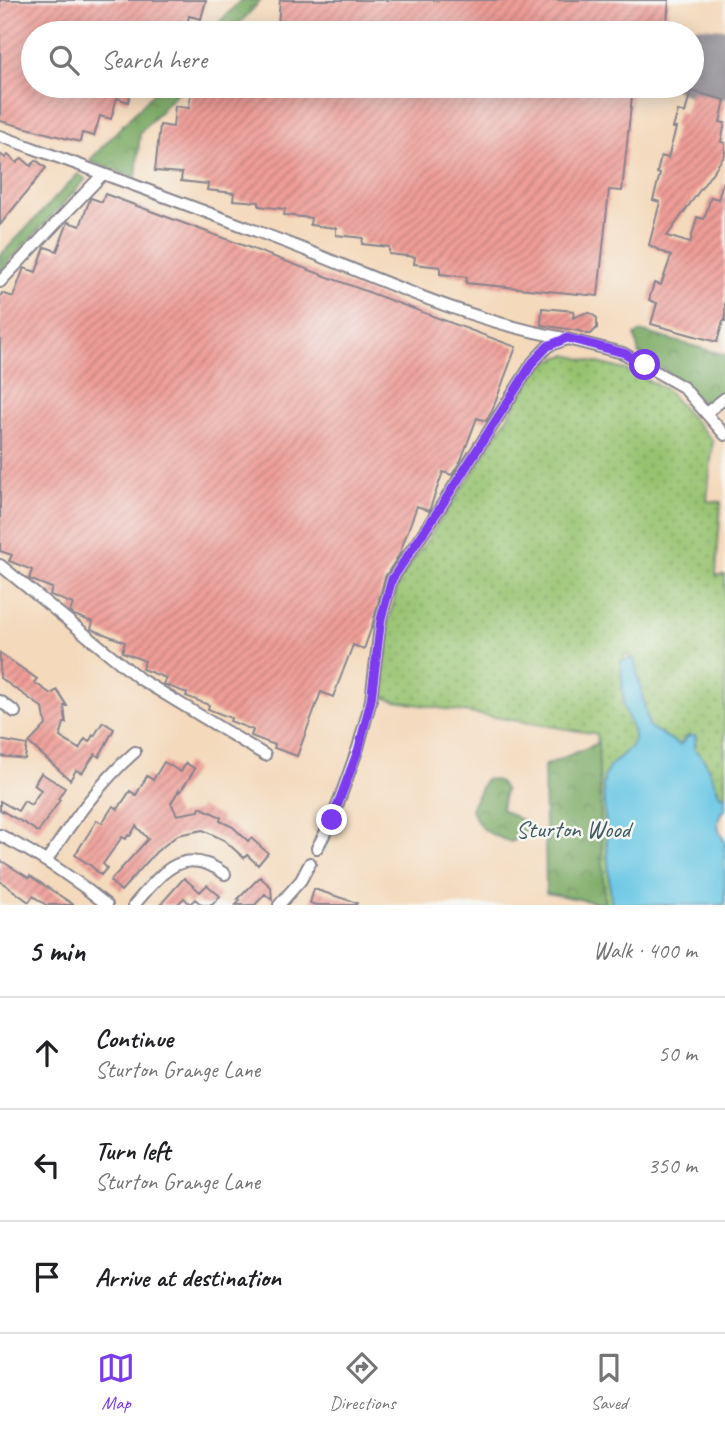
<!DOCTYPE html>
<html lang="en">
<head>
<meta charset="utf-8">
<style>
  body { margin:0; font-family:Caveat,sans-serif; background:#f2f2f2; color:#202124 }
  .stop { position:absolute; width:21px; height:21px; margin:-16px; border:5px solid #7c3aed; border-radius:50%; background:#fff }
  .stop.end { background:#7c3aed; border-color:#fff; box-shadow:0 2px 7px #0008 }
  .list { margin:0; padding:0; list-style:none }
  h2 { display:flex; justify-content:space-between; align-items:center; height:91px; margin:0; padding:0 28px; font-size:30px }
  h2 small { font-size:23px; font-weight:400; color:#757577 }
  .list li { display:grid; grid-template-columns:46px 1fr auto; gap:21px; align-items:center; box-sizing:border-box; height:112px; padding:0 28px; border-top:2px solid #e0e0e0 }
  .list b { display:block; font-size:26px; white-space:nowrap }
  .list p { margin:0; font-size:23px; white-space:nowrap; color:#757577 }
  .list em { font-size:23px; font-style:normal; color:#757577 }
  .icon { flex:none; width:38px; height:38px; fill:none; stroke:currentColor; stroke-width:2; stroke-linecap:round; stroke-linejoin:round }
  .map { position:relative; flex:none; width:725px; height:905px; overflow:hidden }
  .search { position:absolute; background:#fff; box-shadow:0 4px 18px #0003; left:21px; right:21px; top:21px; height:77px; display:flex; align-items:center; gap:18px; box-sizing:border-box; padding:0 24px; border-radius:38px; color:#757577; font-size:26px }
  .sheet { height:427px; background:#fff }
  nav { display:flex; justify-content:space-around; align-items:center; box-sizing:border-box; height:98px; border-top:2px solid #e0e0e0; background:#fff; font-size:19px; color:#757577 }
  nav a { display:grid; justify-items:center; gap:4px }
  nav .on { color:#7c3aed }
  .map>svg:first-child { display:block }
  .grass { fill:url(#grass-dots); stroke:#597967; stroke-width:2 }
  .forest { fill:url(#forest-crowns); stroke:#4a6c60; stroke-width:2 }
  .water { fill:#66c6e4; stroke:#407aa1; stroke-width:2 }
  .lines { fill:none; stroke-linecap:round; stroke-linejoin:round }
  .stream { stroke:#66c6e4; stroke-width:3.5 }
  .runway { stroke:#88848c; stroke-width:70 }
  .building { fill:url(#building-hatch) }
  .minor-casing { stroke:#88848c; stroke-width:14 }
  .minor { stroke:#fff; stroke-width:10 }
  .route { stroke:#7c3aed; stroke-width:9 }
  .labels { text-anchor:middle; dominant-baseline:central; stroke-width:5; stroke-linejoin:round; paint-order:stroke }
  .park-label { font-size:24px; fill:#405b63; stroke:#f6f6f2 }
</style>
</head>
<body>
<div class="map">
<svg width="725" height="905" viewBox="0 0 725 905">
  <defs>
    <pattern id="grass-dots" width="8" height="8" patternUnits="userSpaceOnUse" patternTransform="scale(1.75)"><rect width="8" height="8" fill="#97c370"/><path d="M2 2h.1M6 6h.1" fill="none" stroke="#7a9f5f" stroke-width="1.8" stroke-linecap="round"/></pattern>
    <pattern id="forest-crowns" width="20" height="18" patternUnits="userSpaceOnUse" patternTransform="scale(1.75)"><rect width="20" height="18" fill="#79a962"/><path d="M2 6a3 3 0 1 1 6 0M12 15a3 3 0 1 1 6 0" fill="none" stroke="#628a54"/></pattern>
    <pattern id="building-hatch" width="6" height="6" patternUnits="userSpaceOnUse" patternTransform="scale(1.75)"><rect width="6" height="6" fill="#ef9c96"/><path d="M-1 1l2-2M0 6l6-6M5 7l2-2" fill="none" stroke="#c1807e"/></pattern>
  </defs>
  <rect width="100%" height="100%" fill="#f6f6f2"/>
  <filter id="ink" filterUnits="userSpaceOnUse"><feTurbulence type="fractalNoise" baseFrequency=".0143" numOctaves="2"/><feDisplacementMap in="SourceGraphic" scale="14" xChannelSelector="R" yChannelSelector="G"/><feConvolveMatrix kernelMatrix="1 2 1 2 8 2 1 2 1" color-interpolation-filters="sRGB"/></filter>
  <filter id="wash" filterUnits="userSpaceOnUse"><feTurbulence type="fractalNoise" baseFrequency=".00686" numOctaves="4" result="noise"/><feDisplacementMap in="SourceGraphic" scale="28" xChannelSelector="R" yChannelSelector="G"/><feGaussianBlur stdDeviation="1.57" result="paint"/><feColorMatrix in="noise" values="0 0 0 0 0 0 0 0 0 0 0 0 0 0 0 0 0 1.4 0 .05"/><feComposite in="paint" operator="in"/></filter>
  <g filter="url(#wash)">
    <rect width="100%" height="100%" fill="#f4d9bb"/>
    <!-- grass -->
    <path class="grass" d="M567 355 629 371 665 389 713 441 707 501 721 502 716 575H725V796L720 795 705 761 694 748 696 744 690 735 686 737 681 745 649 727 634 659H630L629 655H624V660H621L624 707 634 733V740L631 747 610 766 603 785 610 888 612 905 604 904 597 734 396 701 379 696 377 685 386 632 399 581 472 474 539 367 556 358Z"/>
    <!-- forest -->
    <path class="forest" d="M241 0H261L231 33H209Z
      M160 86H183L140 133 136 178 89 161Z
      M78 174 86 179 0 272V256Z
      M643 332 725 355V393L705 406C684 384 666 369 639 355L635 335Z
      M598 743 604 904 546 893 544 766Z
      M485 779 498 781 505 790 501 809 525 822 524 835 511 842C491 835 479 831 471 809Z"/>
    <!-- water -->
    <path class="water" d="M634 658 649 727 680 745C686 739 687 735 696 736L694 748 705 761 720 795 725 796V810L721 812 718 823 719 831 725 842V905H612L610 888 603 785 605 775 610 766 631 747 634 740V733L624 707 621 661Z"/>
    <g class="lines">
      <!-- stream -->
      <path class="stream" d="M323 851 327 840"/>
      <!-- runway -->
      <path class="runway" d="M697 62 725 64"/>
    </g>
    <g id="blocks">
      <!-- building -->
      <path class="building" d="M0 0H206L201 19 189 16 185 33H33V86H133L128 102 117 98 111 119 100 116 94 136 82 133 80 142 0 121Z
        M280 0H669L666 33H354L278 25Z
        M204 86H633L622 191 609 190 598 296 466 283 467 277 440 274V267L414 264 415 257 389 254V247L362 244 363 238 336 235V228L310 225 311 218 284 215 285 209 259 206V202L233 200 234 193 207 190 208 184 181 181 182 173 155 171 160 125 173 127 175 106 189 108 191 90 203 92Z
        M691 91 725 100 720 122 725 123 721 142 725 143V155L667 236 690 243 697 217 704 219 711 197 718 199 723 183H725V321H723L717 342 651 324 657 303 649 300 654 283 661 285 671 256 649 245 660 202 653 200 660 174 657 173 661 156 668 158 676 128H673L678 111 685 113Z
        M0 154 5 158 8 155 17 163 22 158 31 166 36 160 46 168 0 225Z
        M105 194 516 347 492 411 486 421 477 418 461 460 452 475 443 472 429 511 417 506 399 555 385 577 372 626 364 649 353 645 333 697 321 692 297 756 274 748 275 745 251 736 253 730 230 721 231 718 208 709 209 705 186 696 187 693 163 684 166 678 142 669 145 661 122 652 125 642 91 629 93 622 74 615 70 612 73 604 50 595 52 588 29 579 32 570 9 561 12 555 0 551V297L2 293 13 297 24 268 36 272 45 247 57 251 68 222 80 226 90 199 91 198 102 202Z
        M542 308 574 311 573 318 585 313H590L597 318V328L591 334H586L579 331 541 325Z
        M0 653 37 679 34 682 51 694 57 690 67 706H64L66 723H64L60 737 79 749 85 739 89 742 93 735 94 736 103 722 114 729 99 757 95 754 82 773 76 770 70 780 29 743 46 725 43 708 0 678Z
        M0 740 27 745 25 759 0 756Z
        M164 762 181 772 186 763 195 769 180 792 179 790 171 803 177 815 199 811 200 807 221 817 220 821 233 827 248 841 251 838 268 853 258 865 247 855 244 858 224 840 203 830 178 835 156 852 121 891 110 881 148 839 136 826 130 836 128 835 126 839 122 837 103 864 107 868 101 875 90 865 75 855 97 820 102 823 113 806 118 809 130 791 136 795 147 776 153 780Z
        M41 773 65 788 58 799 60 800 38 832 26 824 0 810V801L18 811 24 801 31 805 41 790 34 785Z
        M0 860 29 878 30 876 74 905H46L33 896 29 902 0 881Z
        M260 877 271 887 272 900 265 894 255 905H236L240 900 238 899Z
        M184 878 200 892 207 885 220 896 212 905H202L195 899 190 904 184 898 177 905H160Z
        M314 889 357 903 356 905H316L310 903Z"/>
    </g>
  </g>
  <g filter="url(#ink)">
    <use href="#blocks" fill-opacity="0" stroke="#88848c" stroke-width="2"/>
    <g class="lines">
      <!-- minor casing -->
      <g class="minor-casing">
        <path id="minor" d="M0 136C101 173 203 210 303 249 388 283 473 322 564 338
          M0 282 103 174
          M706 413 725 398
          M0 565 140 679 265 755
          M0 701 15 712
          M0 835C39 855 74 878 107 905
          M317 848 332 820 358 748 371 700 381 619 392 579 440 508 533 362 548 346 567 339 623 353 683 387 725 435
          M47 860C72 822 100 782 135 752
          M134 905C161 874 182 843 225 874
          M279 905 301 880 310 863"/>
      </g>
      <!-- minor -->
      <use href="#minor" class="minor"/>
    </g>
  </g>
  <g class="lines" filter="url(#ink)">
    <!-- route -->
    <path class="route" d="M332 820 359 748 371 700 381 619 392 579 440 508 533 362 548 346 567 338 624 353 645 365"/>
  </g>
  <g class="labels">
    <!-- park labels -->
    <g class="park-label">
      <text x="573" y="829">Sturton Wood</text>
    </g>
  </g>
</svg>
<div class="stop" style="left:645px;top:365px"></div>
<div class="stop end" style="left:332px;top:820px"></div>
<div class="search"><svg class="icon" aria-label="search" viewBox="0 0 24 24"><circle cx="10" cy="10" r="6"/><path d="M15 15l6 6"/></svg>Search here</div>
</div>
<section class="sheet">
<h2>5 min<small>Walk · 400 m</small></h2>
<ul class="list">
<li><svg class="icon" aria-label="ahead" viewBox="0 0 24 24"><path d="M12 20V5M6 11l6-6 6 6"/></svg><div><b>Continue</b><p>Sturton Grange Lane</p></div><em>50 m</em></li>
<li><svg class="icon" aria-label="left" viewBox="0 0 24 24"><path d="M17 20v-9H6M10 6l-5 5 5 5"/></svg><div><b>Turn left</b><p>Sturton Grange Lane</p></div><em>350 m</em></li>
<li><svg class="icon" aria-label="arrive" viewBox="0 0 24 24"><path d="M6 21V4h12l-3 4 3 4H6"/></svg><div><b>Arrive at destination</b></div></li>
</ul>
</section>
<nav>
<a class="on"><svg class="icon" aria-label="map" viewBox="0 0 24 24"><path d="M3 6l6-2 6 2 6-2v14l-6 2-6-2-6 2zM9 4v14M15 6v14"/></svg>Map</a>
<a><svg class="icon" aria-label="directions" viewBox="0 0 24 24"><path d="M12 3l9 9-9 9-9-9zM9 14v-3h6M13 9l2 2-2 2"/></svg>Directions</a>
<a><svg class="icon" aria-label="saved" viewBox="0 0 24 24"><path d="M7 4h10v16l-5-4-5 4z"/></svg>Saved</a>
</nav>
</body>
</html>
